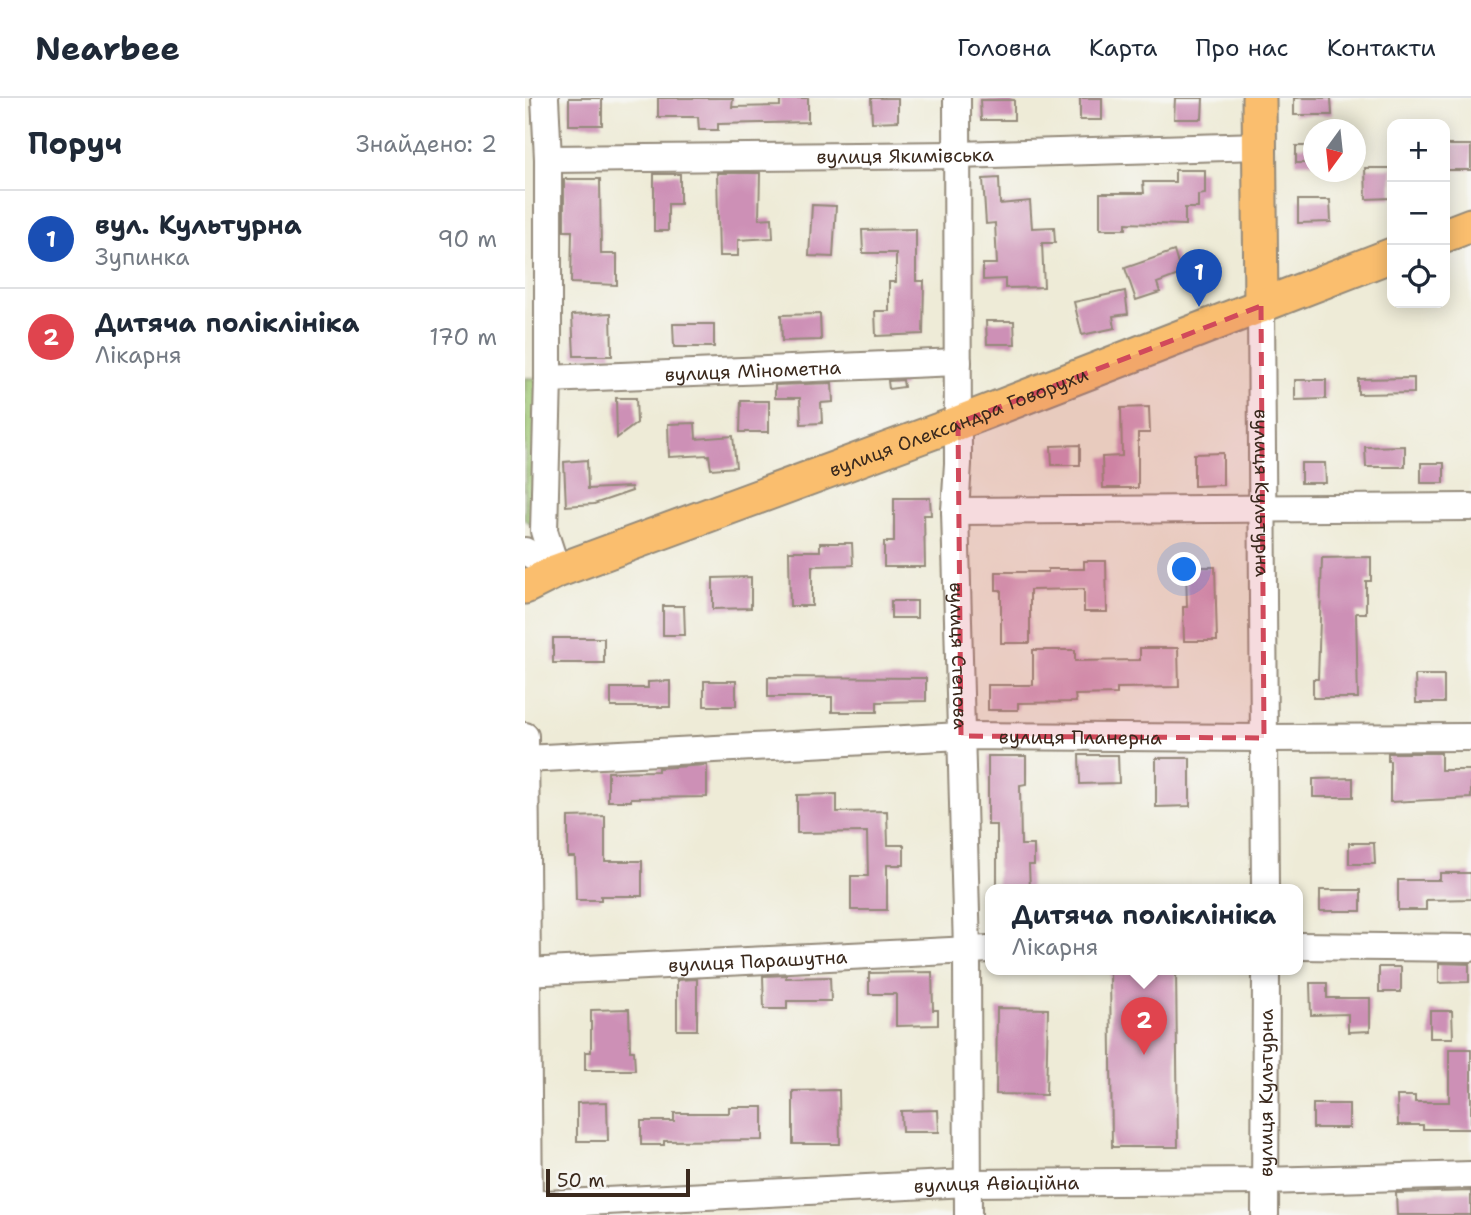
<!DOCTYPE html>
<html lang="uk">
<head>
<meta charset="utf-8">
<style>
  body { margin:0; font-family:"Shantell Sans",sans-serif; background:#f2f2f3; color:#1f2937 }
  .controls { position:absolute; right:21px; top:21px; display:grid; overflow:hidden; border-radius:14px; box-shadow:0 4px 18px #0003 }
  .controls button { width:63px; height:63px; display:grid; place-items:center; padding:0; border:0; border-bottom:2px solid #e0e1e3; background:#fff; color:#1f2937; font:35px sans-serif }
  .compass { position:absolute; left:778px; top:21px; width:63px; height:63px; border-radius:50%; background:#fff; box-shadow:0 4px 18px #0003; rotate:195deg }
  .scale { position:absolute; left:21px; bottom:18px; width:144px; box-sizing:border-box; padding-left:7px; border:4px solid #3b2a1e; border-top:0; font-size:19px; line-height:24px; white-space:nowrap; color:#3b2a1e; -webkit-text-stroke:5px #f6f6f2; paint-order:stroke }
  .you { position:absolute; left:660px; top:472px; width:24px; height:24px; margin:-18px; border:5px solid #fff; border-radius:50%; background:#1a73e8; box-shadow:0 0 0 10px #1a73e833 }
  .badge { display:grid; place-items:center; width:46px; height:46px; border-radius:50%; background:#d1495b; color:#fff; font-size:23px; font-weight:700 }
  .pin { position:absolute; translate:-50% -58px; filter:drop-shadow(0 2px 4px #0008) }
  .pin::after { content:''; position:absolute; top:37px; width:24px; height:21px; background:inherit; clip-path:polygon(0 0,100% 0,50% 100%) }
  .popup { position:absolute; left:460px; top:786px; width:318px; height:91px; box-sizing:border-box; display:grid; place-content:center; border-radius:14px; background:#fff; filter:drop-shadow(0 2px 5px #0005); font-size:23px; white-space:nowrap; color:#747a83 }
  .popup b { font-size:26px; color:#1f2937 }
  .popup::after { content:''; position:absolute; left:50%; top:100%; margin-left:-14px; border:14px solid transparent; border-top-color:#fff }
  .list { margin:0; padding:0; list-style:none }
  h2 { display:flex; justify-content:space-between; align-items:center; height:91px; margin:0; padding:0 28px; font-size:30px }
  h2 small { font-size:23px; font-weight:400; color:#747a83 }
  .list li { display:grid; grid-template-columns:46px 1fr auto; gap:21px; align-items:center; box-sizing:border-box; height:98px; padding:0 28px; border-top:2px solid #e0e1e3 }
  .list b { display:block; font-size:26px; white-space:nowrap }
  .list p { margin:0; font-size:23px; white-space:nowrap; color:#747a83 }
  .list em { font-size:23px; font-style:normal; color:#747a83 }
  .icon { flex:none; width:38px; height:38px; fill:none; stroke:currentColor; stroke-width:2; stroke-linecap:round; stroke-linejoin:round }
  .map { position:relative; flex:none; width:946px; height:1117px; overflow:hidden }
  header { display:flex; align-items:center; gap:42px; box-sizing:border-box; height:98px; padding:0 35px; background:#fff; border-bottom:2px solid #e0e1e3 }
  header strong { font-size:33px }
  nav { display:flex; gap:38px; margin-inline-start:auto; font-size:24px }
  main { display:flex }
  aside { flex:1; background:#fff }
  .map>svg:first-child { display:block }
  .green { fill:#9ec772; stroke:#6c7848; stroke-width:2 }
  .building { fill:#cd90b6 }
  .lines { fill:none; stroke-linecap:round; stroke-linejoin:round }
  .minor-casing { stroke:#948a7a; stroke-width:30 }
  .major-casing { stroke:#948a7a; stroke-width:37 }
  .minor { stroke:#fff; stroke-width:26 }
  .major { stroke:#fabe6e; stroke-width:33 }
  .marked { fill:#d1495b; fill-opacity:0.2; stroke:#d1495b; stroke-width:5; stroke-dasharray:14 9; stroke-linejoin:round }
  .labels { text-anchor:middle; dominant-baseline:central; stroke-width:6; stroke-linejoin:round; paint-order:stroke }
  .street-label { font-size:19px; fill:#3b2a1e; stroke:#f6f6f2 }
</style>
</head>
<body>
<header>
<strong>Nearbee</strong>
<nav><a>Головна</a><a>Карта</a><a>Про нас</a><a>Контакти</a></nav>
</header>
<main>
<aside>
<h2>Поруч<small>Знайдено: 2</small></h2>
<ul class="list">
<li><span class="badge" style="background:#1a4fb4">1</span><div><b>вул. Культурна</b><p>Зупинка</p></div><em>90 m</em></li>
<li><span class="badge" style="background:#e0444e">2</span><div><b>Дитяча поліклініка</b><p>Лікарня</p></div><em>170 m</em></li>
</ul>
</aside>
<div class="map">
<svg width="946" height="1117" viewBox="0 0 946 1117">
  <rect width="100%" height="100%" fill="#f6f6f2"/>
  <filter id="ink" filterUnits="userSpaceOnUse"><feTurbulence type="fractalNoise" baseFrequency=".0143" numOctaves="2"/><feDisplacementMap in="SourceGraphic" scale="14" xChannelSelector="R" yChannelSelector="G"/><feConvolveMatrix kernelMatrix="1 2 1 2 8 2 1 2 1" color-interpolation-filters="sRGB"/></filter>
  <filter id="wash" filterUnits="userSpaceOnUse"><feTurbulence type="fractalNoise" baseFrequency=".00686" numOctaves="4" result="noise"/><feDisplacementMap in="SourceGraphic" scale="28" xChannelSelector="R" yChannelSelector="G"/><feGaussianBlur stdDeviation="1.57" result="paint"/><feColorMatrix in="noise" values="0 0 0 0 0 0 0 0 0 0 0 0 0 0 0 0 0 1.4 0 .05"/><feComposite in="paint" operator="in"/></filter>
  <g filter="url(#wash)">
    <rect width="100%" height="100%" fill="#eeebd7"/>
    <!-- green -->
    <path class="green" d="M0 280 23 281 19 433 0 422Z"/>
    <g id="blocks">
      <!-- building -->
      <path class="building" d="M44 0H77V27H44Z
        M133 0H208L207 9 255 8V0H283V24L193 26V32H174L173 19H133Z
        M346 0H373V23L347 24Z
        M555 0H577V22H555Z
        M650 0H678L677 21H649Z
        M769 0H806L807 17H769Z
        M455 2H489V22H456Z
        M920 47H946V72H920Z
        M771 48H788V65H771Z
        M840 70H867V100L841 101Z
        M650 72H680V96L673 97V110H660V127L601 125V131H575V95H619L618 84H650Z
        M192 75H235L234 121 247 120 248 140 213 142V158H194Z
        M129 76H155V106H143V133H129Z
        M474 80 475 106 505 103 507 130 529 129 530 145H517L519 189 480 190V181L458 182V166H472L470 125 461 126 458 81Z
        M39 81H75L76 156H92V187L46 185 47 133H39Z
        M773 102H805L806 124 773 125Z
        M287 107 311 108 308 159 284 158Z
        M391 131V183H399L398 236 351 238 350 213H364V184H371V155H338L337 132Z
        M649 153 656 176 632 185 635 194 611 202 600 170Z
        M600 193 603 216 588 218 590 230 557 237 549 204Z
        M86 215 87 258H49L47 217Z
        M295 216 296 242 257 243 256 217Z
        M461 223H489L490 246H462Z
        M148 226H189V249H149Z
        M889 280V295L833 296V281Z
        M378 282 379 289 364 291 363 283Z
        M770 282H801V301L770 302Z
        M307 285 308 304 296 305 297 325 276 326 275 300H250V287Z
        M91 300H111L112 325 92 340Z
        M216 303H244V334H215Z
        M624 309 625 335H613V390H578L577 359 597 358 596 310Z
        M170 325 171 341 208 338 211 369 186 371 184 357 144 359 143 326Z
        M555 347V367H527L526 348Z
        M880 348V369H841L840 349Z
        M698 355V387L669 388V356Z
        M62 362 63 391 106 389 107 393 69 406 41 408 39 364Z
        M776 365H800L801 385H776Z
        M896 365H919V385H896Z
        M369 400H405L406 417H399L400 469H359V444H369Z
        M295 445H327L328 467 287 468V508H265L264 453H295Z
        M846 459V483H841V515H831L833 600H788V581H793L797 460Z
        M559 463H581L582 514H559V491L505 492V545H476V492H471V474H523V471H559Z
        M661 469H690L692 543H659L658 509H662Z
        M226 479V510L188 511V480Z
        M366 503H392V520H366Z
        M138 508H159L160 537H138Z
        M28 540H79V565H28Z
        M615 550H653L654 589 592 590V596L550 597 551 604 493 605V612H463V587H508V552H550V563L615 562Z
        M890 577H919V605H891Z
        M243 579 401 580V603L352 604V614H307V599H243Z
        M145 583V609H86V590H123V584Z
        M179 583H211V608H179Z
        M863 655H916V672H946V700L865 704V663H863Z
        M554 657H593L594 685 555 686Z
        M463 658H501V686L495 687 496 747H509V767H504L505 791H472V727H463Z
        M631 660H665V708L631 709Z
        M182 667V699L106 700V703H83V674L133 673V670Z
        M828 680V699H788V681Z
        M312 696V714L362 713 363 747H379V767H362V812H326V778H343L342 734 272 735V697Z
        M80 718V763H117V798H76V802H51L50 759H43V719Z
        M824 745H849L850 766H824Z
        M915 775H946V801L901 802V812H873V782H915Z
        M795 792H836V813H795Z
        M914 865 944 866V884L914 885Z
        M854 869H876V894H854Z
        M585 871H651L653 1049H587Z
        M407 874 408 912H413V927L371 928V896H344V875Z
        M261 877V880L305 879 306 903H262V911H239L238 878Z
        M172 881V932H152V882Z
        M785 885H802V900H845V933L823 934V916L786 917Z
        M472 910 523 911 521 997 471 996Z
        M104 911 105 953H109L110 972H60V954H66V912Z
        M905 913H927L928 940H905Z
        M924 951H946V1031H898V1027H873L872 998H890V1004H924Z
        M314 992 315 1046H268V993Z
        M82 1004 83 1043H52V1005Z
        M788 1006H824V1030H788Z
        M204 1009H238V1042L139 1043V1047H116V1023H149V1015H204Z
        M413 1012 414 1034H377L376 1013Z
        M946 1093V1117H872L871 1095Z"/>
    </g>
  </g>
  <g filter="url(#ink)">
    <use href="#blocks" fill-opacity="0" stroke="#948a7a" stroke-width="2"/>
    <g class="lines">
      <!-- minor casing -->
      <g class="minor-casing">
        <g id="minor">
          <path d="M20 0 23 61V281L19 433 32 473"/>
          <path id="s1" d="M432 0 433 366 430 413 442 852 443 1117"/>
          <path id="s2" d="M23 61 432 57 735 48"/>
          <path id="s3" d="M736 208 740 791"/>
          <path id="s4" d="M23 281 433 264"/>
          <path d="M430 413 946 409"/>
          <path d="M0 453 32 473"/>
          <path d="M0 638 4 1117"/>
          <path id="s5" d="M0 661 436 638 739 640 946 639"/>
          <path d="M773 848 946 850"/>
          <path id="s6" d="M0 874 465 851"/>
          <path id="s7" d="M0 1107 443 1085 740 1083 946 1077"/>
          <path id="s8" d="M740 1117 741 871"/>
        </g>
      </g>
      <!-- major casing -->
      <g class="major-casing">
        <g id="major">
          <path d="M734 0 736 208"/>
          <path d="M920 137 946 127"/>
          <path id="s9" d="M0 489 32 473 433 325 867 157"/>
        </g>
      </g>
      <!-- minor -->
      <use href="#minor" class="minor"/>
      <!-- major -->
      <use href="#major" class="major"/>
    </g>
  </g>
  <!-- marked area -->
  <path class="marked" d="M736 208 739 640 436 638 433 325Z"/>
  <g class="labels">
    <!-- street labels -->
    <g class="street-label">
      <text stroke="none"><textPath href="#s2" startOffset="357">вулиця Якимівська</textPath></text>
      <text stroke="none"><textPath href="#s4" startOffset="205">вулиця Мінометна</textPath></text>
      <text stroke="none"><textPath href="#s9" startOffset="464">вулиця Олександра Говорухи</textPath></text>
      <text stroke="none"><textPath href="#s3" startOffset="187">вулиця Культурна</textPath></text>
      <text stroke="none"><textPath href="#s1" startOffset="558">вулиця Степова</textPath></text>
      <text stroke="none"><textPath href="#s5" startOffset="556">вулиця Планерна</textPath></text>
      <text stroke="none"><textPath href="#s6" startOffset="233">вулиця Парашутна</textPath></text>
      <text stroke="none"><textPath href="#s8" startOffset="122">вулиця Культурна</textPath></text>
      <text stroke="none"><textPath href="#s7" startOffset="472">вулиця Авіаційна</textPath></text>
    </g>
  </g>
</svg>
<div class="controls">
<button>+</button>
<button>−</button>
<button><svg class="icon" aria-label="locate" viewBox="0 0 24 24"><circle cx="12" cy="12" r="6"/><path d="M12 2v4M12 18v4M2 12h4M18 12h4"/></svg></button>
</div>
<svg class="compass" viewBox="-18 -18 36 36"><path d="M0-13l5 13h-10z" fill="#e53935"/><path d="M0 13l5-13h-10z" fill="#747a83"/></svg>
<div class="scale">50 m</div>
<div class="you"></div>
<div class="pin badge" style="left:674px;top:209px;background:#1a4fb4">1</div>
<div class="pin badge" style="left:619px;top:957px;background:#e0444e">2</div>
<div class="popup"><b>Дитяча поліклініка</b>Лікарня</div>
</div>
</main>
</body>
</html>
